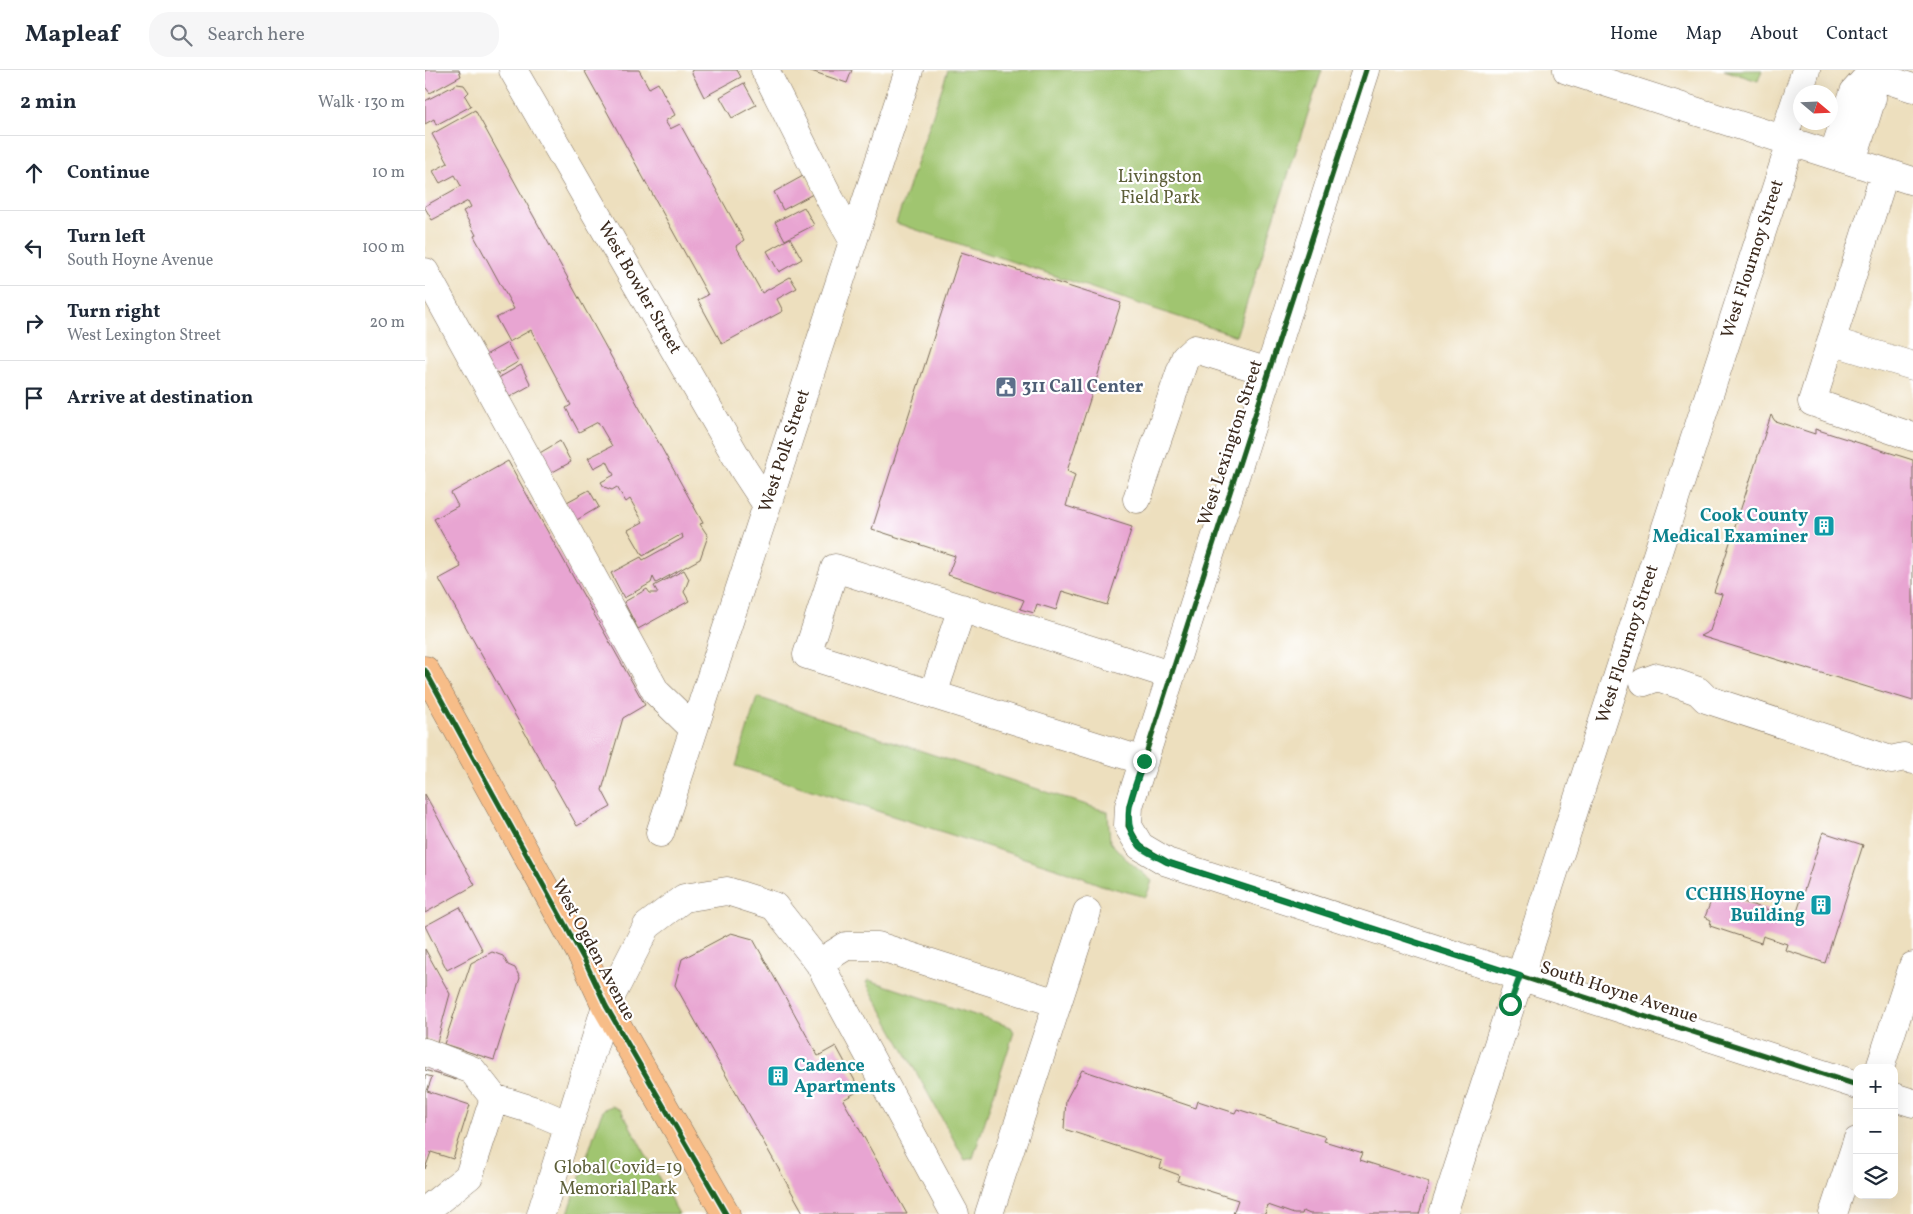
<!DOCTYPE html>
<html lang="en">
<head>
<meta charset="utf-8">
<style>
  body { margin:0; font-family:Vollkorn,serif; background:#f6f6f7; color:#1f2937 }
  .controls { position:absolute; right:15px; bottom:15px; display:grid; overflow:hidden; border-radius:10px; box-shadow:0 5px 20px #0002 }
  .controls button { width:45px; height:45px; display:grid; place-items:center; padding:0; border:0; border-bottom:1px solid #e0e1e3; background:#fff; color:#1f2937; font:25px sans-serif }
  .compass { position:absolute; left:1368px; top:15px; width:45px; height:45px; border-radius:50%; background:#fff; box-shadow:0 5px 20px #0002; rotate:109deg }
  .stop { position:absolute; width:15px; height:15px; margin:-11px; border:4px solid #0b8043; border-radius:50%; background:#fff }
  .stop.end { background:#0b8043; border-color:#fff; box-shadow:0 1px 5px #0008 }
  .list { margin:0; padding:0; list-style:none }
  h2 { display:flex; justify-content:space-between; align-items:center; height:65px; margin:0; padding:0 20px; font-size:21px }
  h2 small { font-size:16px; font-weight:400; color:#747a83 }
  .list li { display:grid; grid-template-columns:32px 1fr auto; gap:15px; align-items:center; box-sizing:border-box; height:75px; padding:0 20px; border-top:1px solid #e0e1e3 }
  .list b { display:block; font-size:19px; white-space:nowrap }
  .list p { margin:0; font-size:16px; white-space:nowrap; color:#747a83 }
  .list em { font-size:16px; font-style:normal; color:#747a83 }
  .icon { flex:none; width:28px; height:28px; fill:none; stroke:currentColor; stroke-width:2; stroke-linecap:round; stroke-linejoin:round }
  .map { position:relative; flex:none; width:1488px; height:1144px; overflow:hidden }
  header { display:flex; align-items:center; gap:30px; box-sizing:border-box; height:70px; padding:0 25px; background:#fff; border-bottom:1px solid #e0e1e3 }
  header strong { font-size:24px }
  nav { display:flex; gap:28px; margin-inline-start:auto; font-size:18px }
  .search { width:350px; height:45px; background:#f6f6f7; display:flex; align-items:center; gap:12px; box-sizing:border-box; padding:0 18px; border-radius:20px; color:#747a83; font-size:19px }
  main { display:flex }
  aside { flex:1; background:#fff }
  .map>svg:first-child { display:block }
  .green { fill:#a0c56f; stroke:#6e7846 }
  .building { fill:#e8a5d2 }
  .lines { fill:none; stroke-linecap:round; stroke-linejoin:round }
  .minor-casing { stroke:#796956; stroke-width:29 }
  .major-casing { stroke:#796956; stroke-width:29 }
  .minor { stroke:#fff; stroke-width:28 }
  .major { stroke:#f7bd88; stroke-width:28 }
  .cycleway-casing { stroke:#fff; stroke-width:8 }
  .cycleway { stroke:#1b5e20; stroke-width:5 }
  .route { stroke:#0b8043; stroke-width:6 }
  .labels { text-anchor:middle; dominant-baseline:central; stroke-width:4.5; stroke-linejoin:round; paint-order:stroke }
  .park-label { font-size:18px; fill:#5e603a; stroke:#fff }
  .street-label { font-size:18px; fill:#3b2a1e; stroke:#fff }
  .service-label { font-size:18px; font-weight:bold; fill:#4e5e75; stroke:#fff; text-anchor:start }
  .culture-label { font-size:18px; font-weight:bold; fill:#0d838f; stroke:#fff; text-anchor:end }
</style>
</head>
<body>
<header>
<strong>Mapleaf</strong>
<div class="search"><svg class="icon" aria-label="search" viewBox="0 0 24 24"><circle cx="10" cy="10" r="6"/><path d="M15 15l6 6"/></svg>Search here</div>
<nav><a>Home</a><a>Map</a><a>About</a><a>Contact</a></nav>
</header>
<main>
<aside>
<h2>2 min<small>Walk · 130 m</small></h2>
<ul class="list">
<li><svg class="icon" aria-label="ahead" viewBox="0 0 24 24"><path d="M12 20V5M6 11l6-6 6 6"/></svg><div><b>Continue</b></div><em>10 m</em></li>
<li><svg class="icon" aria-label="left" viewBox="0 0 24 24"><path d="M17 20v-9H6M10 6l-5 5 5 5"/></svg><div><b>Turn left</b><p>South Hoyne Avenue</p></div><em>100 m</em></li>
<li><svg class="icon" aria-label="right" viewBox="0 0 24 24"><path d="M7 20v-9h11M14 6l5 5-5 5"/></svg><div><b>Turn right</b><p>West Lexington Street</p></div><em>20 m</em></li>
<li><svg class="icon" aria-label="arrive" viewBox="0 0 24 24"><path d="M6 21V4h12l-3 4 3 4H6"/></svg><div><b>Arrive at destination</b></div></li>
</ul>
</aside>
<div class="map">
<svg width="1488" height="1144" viewBox="0 0 1488 1144">
  <rect width="100%" height="100%" fill="#fff"/>
  <filter id="ink" filterUnits="userSpaceOnUse"><feTurbulence type="fractalNoise" baseFrequency=".02" numOctaves="2"/><feDisplacementMap in="SourceGraphic" scale="10" xChannelSelector="R" yChannelSelector="G"/><feConvolveMatrix kernelMatrix="1 2 1 2 8 2 1 2 1" color-interpolation-filters="sRGB"/></filter>
  <filter id="wash" filterUnits="userSpaceOnUse"><feTurbulence type="fractalNoise" baseFrequency=".0096" numOctaves="4" result="noise"/><feDisplacementMap in="SourceGraphic" scale="20" xChannelSelector="R" yChannelSelector="G"/><feGaussianBlur stdDeviation="1.12" result="paint"/><feColorMatrix in="noise" values="0 0 0 0 0 0 0 0 0 0 0 0 0 0 0 0 0 1.4 0 .05"/><feComposite in="paint" operator="in"/></filter>
  <g filter="url(#wash)">
    <rect width="100%" height="100%" fill="#eddfbe"/>
    <!-- green -->
    <path class="green" d="M523 0H897L811 266 471 153Z
      M1299 0H1337L1333 11Z
      M332 627 683 742 685 772 700 788 727 811 721 827 676 815 643 802 311 696Z
      M444 910 586 957 589 962 548 1088 540 1090 441 912Z
      M187 1036 196 1040 254 1144H143L175 1047 179 1039Z"/>
    <g id="blocks">
      <!-- building -->
      <path class="building" d="M0 0H34L36 6 5 23 1 18H0Z
        M159 0H214L224 18 233 13 250 45 240 51 245 59 255 54 319 170 311 176 337 223 365 207 372 218 352 229 358 241 297 274 273 230 283 225Z
        M268 0H312L316 7 279 27 266 1Z
        M383 0H427L422 13Z
        M319 13 331 35 307 48 295 27Z
        M32 14 39 15 44 22 40 26 46 36 11 55 9 49 0 54V31Z
        M50 40 278 453 275 454 283 466 275 489 231 513 228 507 226 513 199 528 186 503 216 487 218 490 258 468 257 464 218 486 203 460 218 452 205 429 201 432 192 417 187 420 179 417 176 412 189 405 182 391 169 398 163 388 187 376 173 352 154 362 141 338 146 335 106 260 84 272 71 248 89 239 49 166 51 165 38 141 46 137 43 131 7 150 0 138V136L36 116 30 105 15 113 8 101 23 93 7 64Z
        M378 106 388 124 358 140 349 122Z
        M379 137 389 155 360 170 350 152Z
        M365 168 377 189 354 202 342 181Z
        M536 182 696 233 642 401 650 405 641 436 707 457 682 535 637 521 631 540 612 534 609 543 595 539 599 530 523 505 530 486 447 459Z
        M82 273 93 292 67 307 57 287Z
        M96 295 106 315 81 329 70 310Z
        M1346 345 1350 351 1390 364V359L1488 390V631L1275 566 1285 561 1297 524 1289 522Z
        M135 371 146 392 124 404 113 384Z
        M83 391 220 635 198 648 177 720 186 737 152 756 14 509 36 497 9 449 33 436 26 423Z
        M164 420 174 437 150 451 140 433Z
        M259 500 264 509 259 522 264 531 213 559 199 532 222 519 225 523H233L229 516Z
        M0 724 50 815 0 843Z
        M1398 762 1438 775 1400 893 1360 880 1362 874 1338 866 1336 873 1285 856 1286 850 1280 847 1289 823 1370 848Z
        M35 837 58 881 22 900 0 856Z
        M306 863 328 869 393 986 411 976 435 1020 418 1030 482 1144H379L250 915 257 889Z
        M0 879 25 924 12 972 0 968Z
        M67 882 78 886 83 895 90 898 95 908 69 990 19 974 46 893Z
        M0 989 34 1000 31 1010 0 1000Z
        M657 1000 771 1038 773 1031 810 1043 812 1039 901 1067 899 1071 938 1083 935 1090 1004 1112 994 1144H885L878 1141 877 1144H869L843 1135 840 1144H808L813 1130 752 1111 754 1105 735 1098 737 1091 639 1059 641 1030Z
        M0 1005 7 1007 2 1021 45 1035 28 1089 6 1082 0 1099Z"/>
    </g>
  </g>
  <g filter="url(#ink)">
    <use href="#blocks" fill-opacity="0" stroke="#796956" stroke-width="1"/>
    <g class="lines">
      <!-- minor casing -->
      <g class="minor-casing">
        <path id="minor" d="M88 0 319 400 342 435
          M340 0 406 131 428 170
          M941 0 704 736 703 756 715 776 742 792 1432 1015
          M1142 0 1488 111
          M1445 4 1488 18
          M1358 69 1381 0
          M1408 85 1429 22 1445 4
          M1427 91 1447 28 1445 4 1447 0
          M1460 102 1387 332 1488 367
          M0 202 231 622 269 659
          M1406 271 1488 296
          M712 429 760 288 770 279 844 302
          M1219 612 1233 607 1273 621 1281 629 1466 690 1479 687 1488 690
          M508 624 537 538
          M719 691 382 585 410 498 745 605
          M235 763 484 0
          M394 893 530 1144
          M0 982 47 1000 69 1028 111 1041 144 1055
          M1455 998 1488 896
          M1469 1027 1488 1033
          M0 1141 44 1106 69 1028
          M116 1144 181 936 222 856 259 828 302 821 349 836 394 893 421 876H453L632 933
          M564 1144 662 842
          M1018 1144 1366 72
          M1408 1144 1432 1071"/>
      </g>
      <!-- major casing -->
      <g class="major-casing">
        <path id="major" d="M0 600 160 891 181 936 301 1144"/>
      </g>
      <!-- minor -->
      <use href="#minor" class="minor"/>
      <!-- major -->
      <use href="#major" class="major"/>
      <!-- cycleway casing -->
      <g class="cycleway-casing">
        <path id="cycleway" d="M941 0 704 736 703 756 715 776 742 792 1432 1015
          M0 600 160 891 181 936 301 1144"/>
      </g>
      <!-- cycleway -->
      <use href="#cycleway" class="cycleway"/>
    </g>
  </g>
  <g class="lines" filter="url(#ink)">
    <!-- route -->
    <path class="route" d="M719 691C710 718 692 751 715 776 721 783 734 787 742 792L1095 906 1085 934"/>
  </g>
  <!-- icons -->
  <defs>
    <g id="civic-square" transform="scale(1.125)"><rect x="-9" y="-9" width="18" height="18" rx="4" fill="#5c6f8a" stroke="#fff"/><path d="M-.6-6.5H3V-4.5H.6V-3L4-1V1h2V6H-6V1h2V-1L-.6-3ZM-1.2 2.5V6h2.4V2.5Z" fill="#fff"/></g>
    <g id="building-square" transform="scale(1.125)"><rect x="-9" y="-9" width="18" height="18" rx="4" fill="#0f9aa8" stroke="#fff"/><path d="M-4-6H4V6H1V3H-1V6H-4ZM-2.5-4.3h1.7v1.8h-1.7ZM.8-4.3h1.7v1.8H.8ZM-2.5-1h1.7V.8h-1.7ZM.8-1h1.7V.8H.8Z" fill="#fff"/></g>
  </defs>
  <g fill-rule="evenodd">
    <use href="#civic-square" x="581" y="317"/>
    <use href="#building-square" x="1399" y="456"/>
    <use href="#building-square" x="1396" y="835"/>
    <use href="#building-square" x="353" y="1006"/>
  </g>
  <g class="labels">
    <!-- park labels -->
    <g class="park-label">
      <text x="735" y="107">Livingston<tspan x="735" dy="21">Field Park</tspan></text>
      <text x="193" y="1098">Global Covid=19<tspan x="193" dy="21">Memorial Park</tspan></text>
    </g>
    <!-- street labels -->
    <g class="street-label">
      <text transform="translate(1328 189) rotate(-72)">West Flournoy Street</text>
      <text transform="translate(214 218) rotate(60)">West Bowler Street</text>
      <text transform="translate(806 373) rotate(-72)">West Lexington Street</text>
      <text transform="translate(360 381) rotate(-72)">West Polk Street</text>
      <text transform="translate(1203 574) rotate(-72)">West Flournoy Street</text>
      <text transform="translate(168 880) rotate(62)">West Ogden Avenue</text>
      <text transform="translate(1194 923) rotate(18)">South Hoyne Avenue</text>
    </g>
    <!-- service labels -->
    <g class="service-label">
      <text x="597" y="317">311 Call Center</text>
    </g>
    <!-- culture labels -->
    <g class="culture-label">
      <text x="1383" y="446">Cook County<tspan x="1383" dy="21">Medical Examiner</tspan></text>
      <text x="1380" y="825">CCHHS Hoyne<tspan x="1380" dy="21">Building</tspan></text>
      <text x="369" y="996" text-anchor="start">Cadence<tspan x="369" dy="21">Apartments</tspan></text>
    </g>
  </g>
</svg>
<div class="controls">
<button>+</button>
<button>−</button>
<button><svg class="icon" aria-label="layers" viewBox="0 0 24 24"><path d="M12 4l9 5-9 5-9-5zM3 14l9 5 9-5"/></svg></button>
</div>
<svg class="compass" viewBox="-18 -18 36 36"><path d="M0-13l5 13h-10z" fill="#e53935"/><path d="M0 13l5-13h-10z" fill="#747a83"/></svg>
<div class="stop" style="left:1085px;top:934px"></div>
<div class="stop end" style="left:719px;top:691px"></div>
</div>
</main>
</body>
</html>
